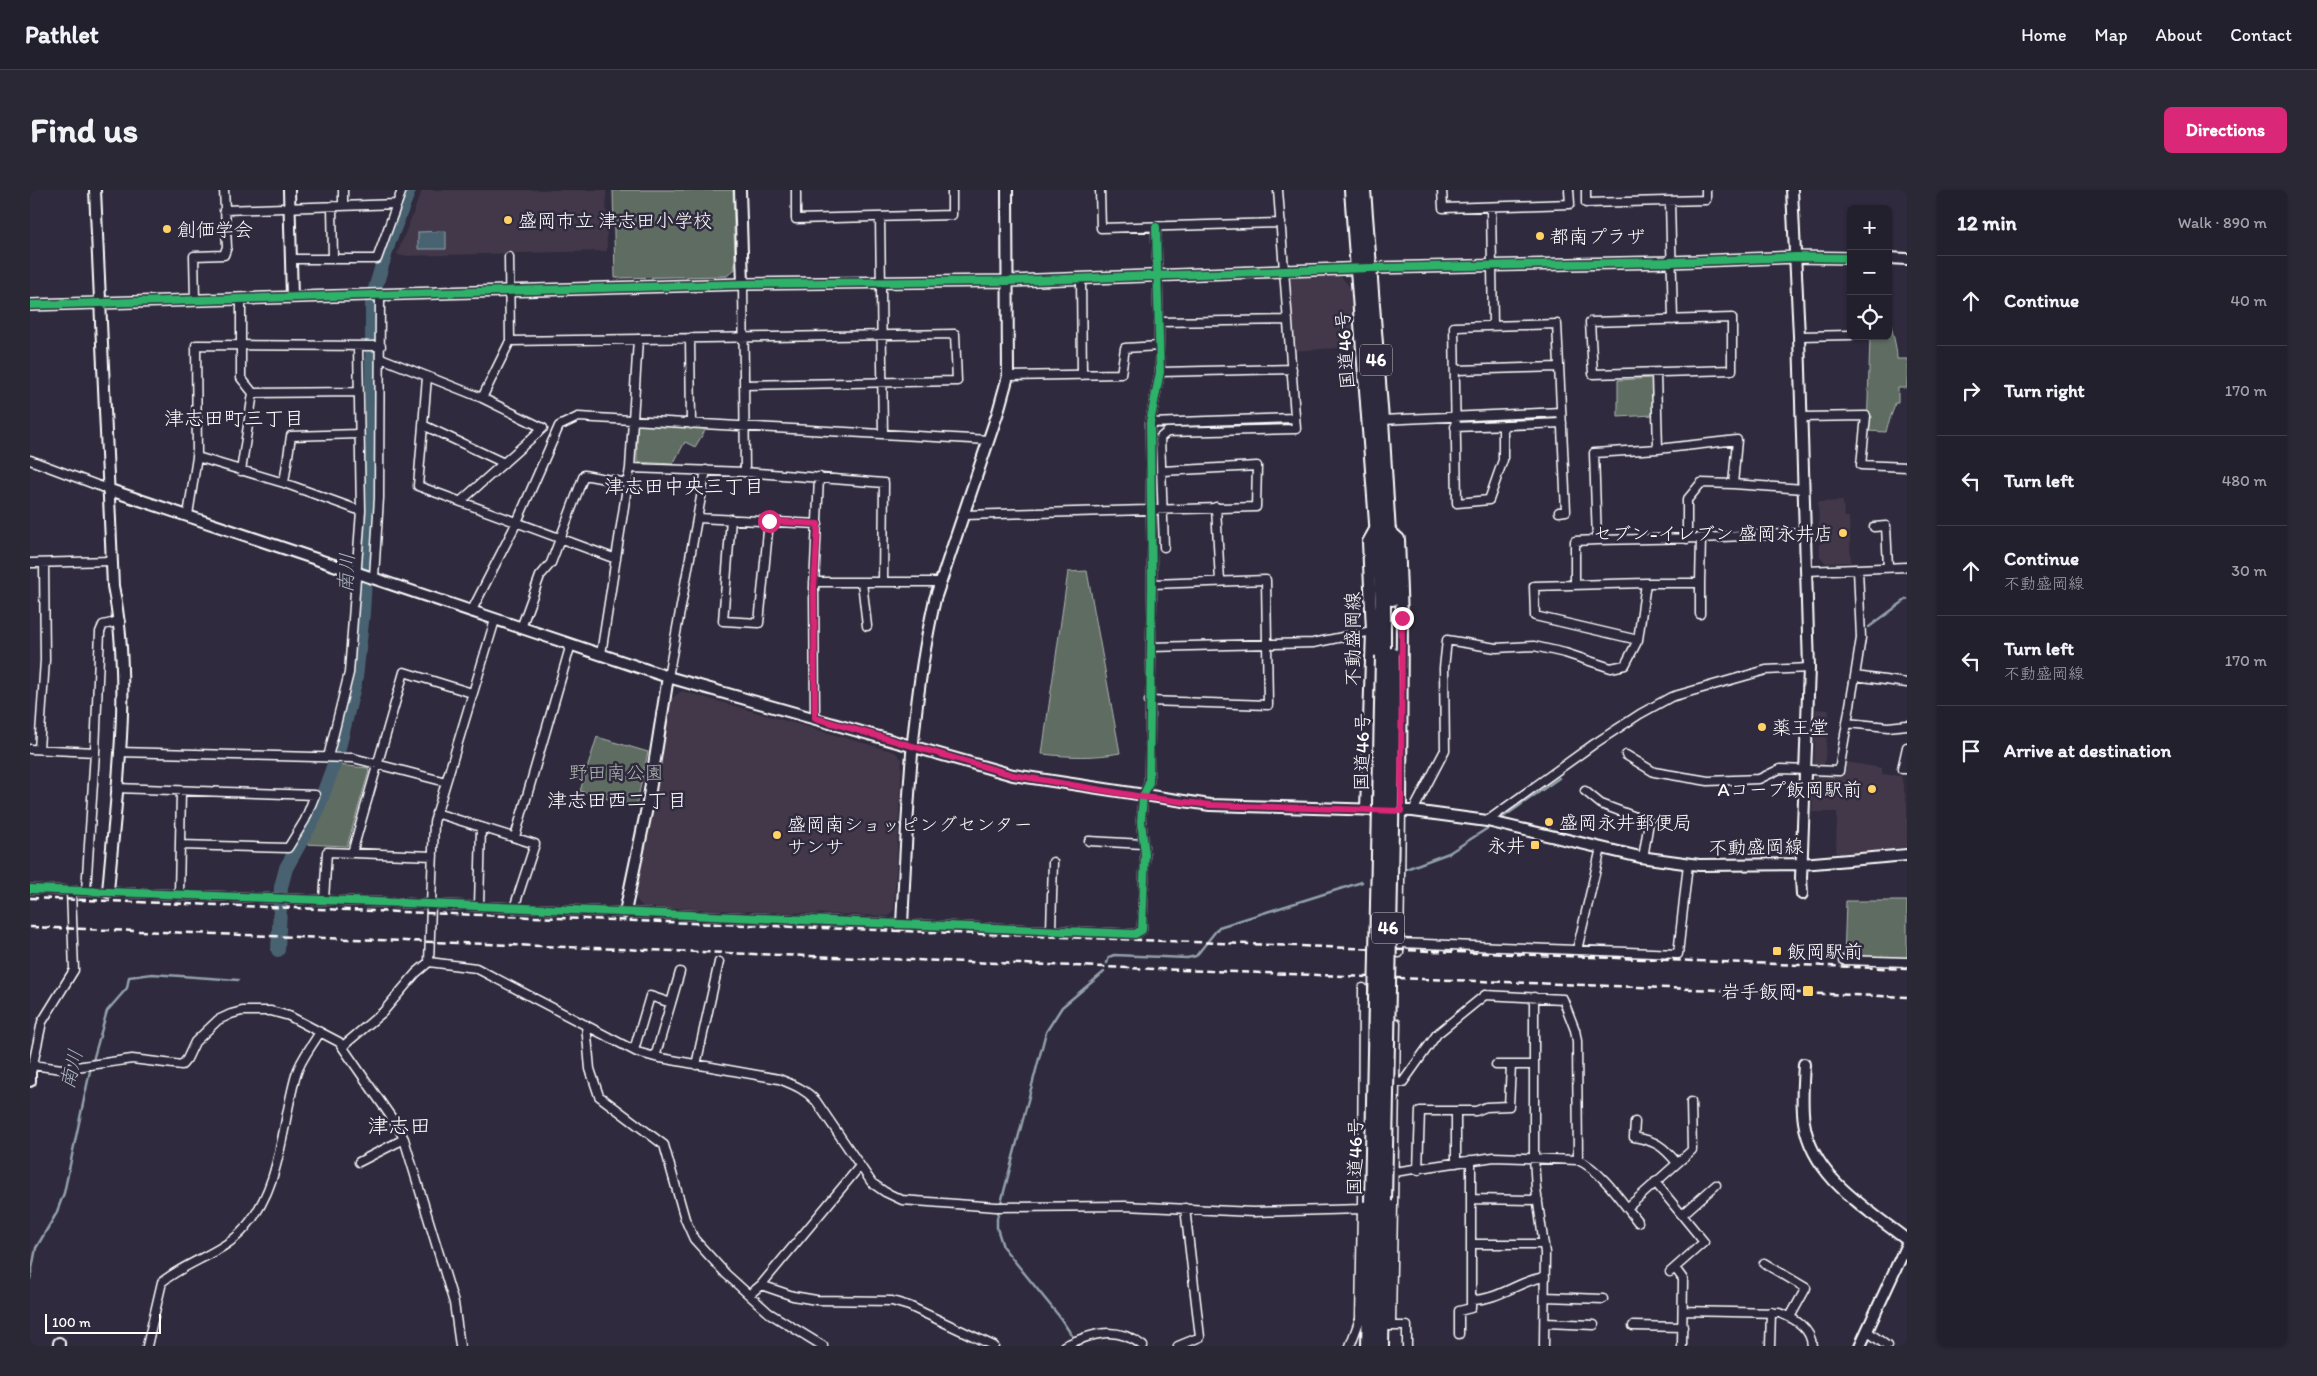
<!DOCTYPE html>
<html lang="en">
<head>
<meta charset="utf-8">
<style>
  body { margin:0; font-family:Itim,"Klee One",sans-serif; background:#2b2836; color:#f1f3f6 }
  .controls { position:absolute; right:15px; top:15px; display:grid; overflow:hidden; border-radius:8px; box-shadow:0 1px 4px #0004 }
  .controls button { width:45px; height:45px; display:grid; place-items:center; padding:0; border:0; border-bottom:1px solid #403e4a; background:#23202e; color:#f1f3f6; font:25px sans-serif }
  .scale { position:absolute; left:15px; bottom:12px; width:116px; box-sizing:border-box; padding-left:5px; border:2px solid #fff; border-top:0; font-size:14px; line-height:18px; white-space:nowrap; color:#fff; -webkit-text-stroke:4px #2f2a3d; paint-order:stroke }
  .stop { position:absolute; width:15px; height:15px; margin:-11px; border:4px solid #db2777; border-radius:50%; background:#fff }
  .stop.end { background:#db2777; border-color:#fff; box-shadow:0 1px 5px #0008 }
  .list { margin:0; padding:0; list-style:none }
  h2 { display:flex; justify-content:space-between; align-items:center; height:65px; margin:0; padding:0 20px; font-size:21px }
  h2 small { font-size:16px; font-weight:400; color:#a3a3aa }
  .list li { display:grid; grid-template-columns:32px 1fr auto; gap:15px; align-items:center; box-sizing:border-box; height:90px; padding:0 20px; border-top:1px solid #403e4a }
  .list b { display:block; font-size:19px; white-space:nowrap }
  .list p { margin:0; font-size:16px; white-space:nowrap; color:#a3a3aa }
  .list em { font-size:16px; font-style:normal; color:#a3a3aa }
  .icon { flex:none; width:28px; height:28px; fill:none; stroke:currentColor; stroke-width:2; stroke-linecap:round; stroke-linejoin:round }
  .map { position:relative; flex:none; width:1877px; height:1156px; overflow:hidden; border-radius:8px }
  header { display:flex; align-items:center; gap:30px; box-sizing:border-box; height:70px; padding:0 25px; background:#23202e; border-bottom:1px solid #403e4a }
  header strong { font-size:24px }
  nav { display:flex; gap:28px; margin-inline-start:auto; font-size:18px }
  .intro { display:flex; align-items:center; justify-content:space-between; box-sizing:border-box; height:120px; padding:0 30px }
  h1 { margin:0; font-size:35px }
  .button { padding:12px 22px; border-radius:8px; background:#db2777; color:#fff; font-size:18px; font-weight:700 }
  main { display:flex; gap:30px; padding:0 30px }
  aside { flex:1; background:#23202e; border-radius:8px; box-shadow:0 1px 4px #0004 }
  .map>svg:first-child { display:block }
  .built { fill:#423848 }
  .green { fill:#5e6c62; stroke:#aeb6b0 }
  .water { fill:#496272; stroke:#92a1aa }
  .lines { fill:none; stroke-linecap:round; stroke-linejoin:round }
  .stream { stroke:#92a1aa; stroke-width:2.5 }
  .river { stroke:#496272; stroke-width:14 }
  .street-casing { stroke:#fff; stroke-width:11 }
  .secondary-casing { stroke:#fff; stroke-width:14 }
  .highway-casing { stroke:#fff; stroke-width:18 }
  .street { stroke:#2f2a3d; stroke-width:8 }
  .secondary { stroke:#2f2a3d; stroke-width:10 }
  .highway { stroke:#2f2a3d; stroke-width:14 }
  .rail { stroke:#fff; stroke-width:2.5; stroke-dasharray:8 4; stroke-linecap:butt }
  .highway-bridge-casing { stroke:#fff; stroke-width:18; stroke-linecap:butt }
  .highway-bridge { stroke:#2f2a3d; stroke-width:14 }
  .cycleway-casing { stroke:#2f2a3d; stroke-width:11 }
  .cycleway { stroke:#2db169; stroke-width:8 }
  .route { stroke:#db2777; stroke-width:6 }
  .poi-dot { fill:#ffd166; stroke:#2f2a3d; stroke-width:2 }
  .labels { text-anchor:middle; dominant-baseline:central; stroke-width:5; stroke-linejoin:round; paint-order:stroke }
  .shield { fill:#2f2a3d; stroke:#c1bfc5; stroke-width:1 }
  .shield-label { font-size:18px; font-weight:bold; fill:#fff }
  .poi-label { font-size:19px; fill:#fff; stroke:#2f2a3d; text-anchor:start }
  .street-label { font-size:19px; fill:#fff; stroke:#2f2a3d }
  .park-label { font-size:19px; fill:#aeb6b0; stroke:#2f2a3d }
  .neighbourhood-label { font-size:20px; fill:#fff; stroke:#2f2a3d }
  .water-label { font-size:20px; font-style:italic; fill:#adb8c0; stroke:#2f2a3d }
  .quarter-label { font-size:21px; fill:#fff; stroke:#2f2a3d }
</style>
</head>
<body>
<header>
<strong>Pathlet</strong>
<nav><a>Home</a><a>Map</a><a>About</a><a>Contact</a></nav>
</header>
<div class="intro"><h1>Find us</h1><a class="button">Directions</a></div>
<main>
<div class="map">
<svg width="1877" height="1156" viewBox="0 0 1877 1156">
  <rect width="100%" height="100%" fill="#2f2a3d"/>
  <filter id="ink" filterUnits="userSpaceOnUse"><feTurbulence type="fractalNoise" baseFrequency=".02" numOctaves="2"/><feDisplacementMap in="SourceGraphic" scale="10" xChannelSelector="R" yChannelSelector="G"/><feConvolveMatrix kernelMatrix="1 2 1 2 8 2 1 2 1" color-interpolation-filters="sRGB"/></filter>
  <g filter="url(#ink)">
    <!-- built -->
    <path class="built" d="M392 0H576L577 61 371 66 367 64Z
      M1310 85 1322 100 1326 157 1260 161 1255 87Z
      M1813 311 1814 327H1819L1821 372 1796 373 1790 367 1788 312Z
      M652 501 865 562 872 569 864 719 859 726 613 717 603 706 640 509Z
      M1786 519 1799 520 1794 581H1808L1810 571 1852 578V584L1871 586 1877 613V657L1806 664 1807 622H1782L1784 587 1788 581 1784 580Z"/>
    <!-- green -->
    <path class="green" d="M583 0H703L705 79 697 86 585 88Z
      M1858 126H1860C1861 142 1867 154 1867 169H1877V198H1868V213H1865C1863 223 1858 231 1856 242L1837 241 1840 148 1858 146Z
      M1623 188 1624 225 1588 227V190Z
      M609 234 676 239 665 257 655 252 643 274 607 272V237Z
      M1057 381 1090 563C1064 568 1039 567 1012 564L1038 382Z
      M567 547 618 562 606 617 550 601Z
      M306 575 338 578 339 581 317 656 274 654 285 635Z
      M1816 711H1877V772L1814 770Z"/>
    <!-- water -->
    <path class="water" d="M416 41V59H388V42Z"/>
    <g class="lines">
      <!-- stream -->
      <path class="stream" d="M1839 437 1877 409
        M1469 630 1529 588
        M1376 679 1419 663 1461 636
        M1077 773 1079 767 1084 765 1157 768 1166 766 1189 737 1332 692
        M0 1089 6 1058 26 1024 34 1003 60 881 77 821 97 798 99 787 122 784 208 790
        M1049 1156 1029 1126 973 1057 967 1038V1028L1016 842 1032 817 1074 782"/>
      <!-- river -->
      <path class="river" d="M248 760 251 697 256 678 285 626 307 566 326 488 333 423 342 271V109L359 52 379 0"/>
      <!-- street casing -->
      <g class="street-casing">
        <path id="street" d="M313 0V15
          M766 0V29L922 25V0
          M1070 0 1071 38 1251 33
          M1412 0 1413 18 1540 14 1539 0
          M1556 0V13L1676 10V0
          M1640 12 1643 130
          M302 16 303 68
          M1461 18 1463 135
          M194 20 367 14
          M850 27 853 244
          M261 69H347L372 0
          M1051 88 1052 185
          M713 94 715 282
          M211 108V188L223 203 211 281
          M165 109 164 66 194 65 197 57 194 0
          M1702 128V180L1563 184 1560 132Z
          M1129 132 1258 130
          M1769 146 1821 145
          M660 148 661 234
          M480 151 925 144 927 191 714 195
          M328 156 331 321
          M351 168 452 208 513 238 431 311
          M1426 180 1528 177
          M1130 182 1262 179
          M1626 184 1628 259 1564 263 1567 350 1671 348 1775 343
          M978 186 1091 184 1095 158 1129 156
          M397 187 388 296 586 369
          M223 203 329 202
          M452 208 480 151 479 67
          M1772 227 1836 226 1831 275 1877 277
          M1351 230 1531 222
          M1120 233 1265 228
          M393 235 474 273
          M1473 236V270L1459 310 1427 313 1424 137 1527 134 1536 321 1529 322
          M1425 237 1532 233
          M1628 259 1707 250 1703 294 1774 299
          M167 267 254 293 331 321 319 483 298 567
          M0 270 80 300
          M600 278 715 282 854 293 853 392
          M254 293 261 246 329 244
          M1186 317 1190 392
          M158 325 167 267 166 155 351 156
          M934 325 1226 317 1227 276 1132 281
          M668 328 788 334
          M701 329 693 431 729 433 739 331
          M1844 337 1856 336 1858 377
          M1657 349V310L1671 293 1703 294
          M1134 357 1130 248 1137 242 1266 239 1248 0
          M0 373 82 371
          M1776 381 1877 377
          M344 387 349 308 350 104
          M784 392H911
          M832 392 837 436
          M1545 395V351L1567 350
          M441 422 487 332 529 236 548 227 959 250
          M1670 424V393
          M491 438 510 386 521 373 554 285 597 293
          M1608 450 1505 426 1504 396 1616 393
          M1121 457 1283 453 1342 441
          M571 464 600 278 608 149
          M1825 486 1831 448 1828 379
          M638 487 676 280
          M1119 511 1238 515 1236 390 1122 394
          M785 528 784 397 789 287
          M1817 533 1825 486 1877 493
          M1877 557 1872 579H1877
          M0 559 65 562
          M9 559 15 470 14 375
          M89 562 323 568 416 592
          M1596 565 1624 582 1678 591 1729 589 1750 579 1809 581 1817 533 1858 537 1877 535
          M86 598 285 605 275 630 258 658 150 655
          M1555 601 1571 614 1619 632 1613 668
          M1383 621 1415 560 1414 478 1417 450 1466 458 1504 456 1535 463 1581 478 1595 475 1608 450 1616 393H1670L1671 348
          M406 623 505 654 484 718
          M1457 631 1564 554 1610 524 1641 507 1736 480 1779 478
          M485 647 541 454
          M1059 651 1113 654
          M322 663 374 482 442 503
          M0 699 400 714 1105 744 1112 740 1115 664 1111 631 1113 607 1119 593 1122 394 1120 233 1130 182 1126 37
          M56 701 65 562 70 442 73 435 90 431
          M149 705 151 601
          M294 710 297 662 403 666
          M449 716 451 637
          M1021 740 1023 672
          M1369 753 1648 764 1658 674
          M1547 760 1571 658
          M1369 763 1371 621
          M1813 770 1877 772
          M399 772 404 632 465 430
          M1504 807V968L1506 999 1515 1063 1514 1156
          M556 835 560 879 569 906 634 955 655 1029 664 1049 696 1084 739 1123 793 1156
          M313 856 353 822 386 783 399 772 446 778 607 862 625 867 749 889C764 895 775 899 786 911L842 993 855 1002 872 1010 966 1017 1095 1016 1223 1022 1332 1019 1330 1129 1320 1156
          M604 860 620 806 641 813 650 782
          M625 867 641 813
          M2 875 32 879 102 869 152 875 157 869 165 852 188 830 201 824 212 821H241L259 826 309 852 368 937 374 949 424 1113 430 1156
          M666 875 689 772
          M1466 875H1504
          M2 879 12 832 44 780 41 701
          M1364 894 1373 892 1407 844 1455 805 1533 809 1545 840 1547 851 1548 970
          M1605 932 1604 947C1626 951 1633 956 1647 973
          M329 972 374 949
          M1426 973V921
          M1388 980 1390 921H1446L1456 917 1479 916 1481 875
          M1364 982 1464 967 1548 970C1571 980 1592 1012 1608 1032
          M1625 992 1674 1052 1640 1082
          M1441 1009 1508 1010
          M1597 1018 1662 960 1661 912
          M1332 1019 1333 798
          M1652 1025 1686 995
          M1441 1054H1514
          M1734 1073 1776 1098 1760 1127
          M1645 1078 1653 1089 1652 1156
          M731 1095 763 1106 786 1110 862 1111 879 1116 964 1156
          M719 1105 731 1095 830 976
          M1515 1107 1573 1109
          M1441 1110C1470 1110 1489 1090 1515 1087
          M1653 1121 1749 1123C1764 1128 1781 1138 1782 1156
          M1515 1133 1564 1135
          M1357 1136H1377V1156
          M1361 1136 1366 833
          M1603 1136 1653 1137
          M1837 1141 1857 1156
          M1429 1144V1121L1441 1118V970
          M117 1156 132 1092C156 1072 195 1062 215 1038 252 995 251 937 266 885 270 870 282 856 290 842
          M1034 1156C1062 1143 1087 1135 1113 1156
          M1148 1156 1170 1147 1155 1018
          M1740 1156 1741 1122"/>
      </g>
      <!-- secondary casing -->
      <g class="secondary-casing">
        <path id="secondary" d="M65 0 83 396C103 494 86 603 78 702
          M259 0 262 107
          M710 0 713 94
          M1762 0 1769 146 1779 478 1771 688 1772 704
          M1858 68 1877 69
          M0 115 713 94 978 91 1340 78 1641 72 1766 67 1821 68
          M80 300 638 487 983 585 1180 615 1383 621 1457 631 1610 667 1669 675 1772 674 1877 665
          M1358 339 1369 349 1372 428 1371 621
          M1336 619 1342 441 1338 352 1347 336
          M595 722 618 613 638 487
          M872 734C878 623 880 518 905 409L968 222 978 186 977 0
          M1774 874C1773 893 1771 913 1774 932 1782 987 1836 1018 1877 1050
          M0 881V891
          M29 1156V1153
          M1830 1156 1877 1054"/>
      </g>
      <!-- highway casing -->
      <g class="highway-casing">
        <path id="highway" d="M1322 0 1353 413V466
          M1333 0 1351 230 1362 408
          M1339 1156 1342 1012
          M1351 1156 1354 1011"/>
      </g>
      <!-- street -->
      <use href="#street" class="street"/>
      <!-- secondary -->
      <use href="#secondary" class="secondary"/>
      <!-- highway -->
      <use href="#highway" class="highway"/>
      <!-- rail -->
      <path class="rail" d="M0 708 1877 779
        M0 737 1877 807"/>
      <!-- highway-bridge casing -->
      <g class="highway-bridge-casing">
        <path id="highway-bridge" d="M1354 1011 1363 530 1362 465
          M1342 1012 1353 466"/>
      </g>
      <!-- highway-bridge -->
      <use href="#highway-bridge" class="highway-bridge"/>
      <!-- cycleway casing -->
      <g class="cycleway-casing">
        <path id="cycleway" d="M0 115 713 94 978 91 1340 78 1641 72 1766 67 1821 68
          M0 699 400 714 1105 744 1112 740 1115 664 1111 631 1113 607 1119 593 1122 394 1120 233 1130 182 1126 37"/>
      </g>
      <!-- cycleway -->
      <use href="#cycleway" class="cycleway"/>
    </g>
  </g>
  <g class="lines" filter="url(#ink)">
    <!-- route -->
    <path class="route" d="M739 331 788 334 784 397 785 528 983 585 1113 607 1180 615 1371 621 1372 428"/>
  </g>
  <!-- markers -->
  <g class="poi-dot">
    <circle cx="478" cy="30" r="5"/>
    <circle cx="137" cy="39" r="5"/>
    <circle cx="1510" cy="46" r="5"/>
    <circle cx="1813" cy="343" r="5"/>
    <circle cx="1732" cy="537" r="5"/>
    <circle cx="1842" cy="599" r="5"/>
    <circle cx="1519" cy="632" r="5"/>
    <circle cx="747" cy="645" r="5"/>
    <rect x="1500" y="650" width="10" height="10" rx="2.5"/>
    <rect x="1742" y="756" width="10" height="10" rx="2.5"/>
    <rect x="1772" y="795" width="12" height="12" rx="2.5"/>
  </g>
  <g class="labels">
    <!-- shield labels -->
    <g class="shield">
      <rect x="1330" y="154.5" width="32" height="31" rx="4"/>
      <rect x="1342" y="722.5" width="32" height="31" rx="4"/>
    </g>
    <g class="shield-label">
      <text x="1346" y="170">46</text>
      <text x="1358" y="738">46</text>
    </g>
    <!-- poi labels -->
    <g class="poi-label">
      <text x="488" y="30">盛岡市立 津志田小学校</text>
      <text x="147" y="39">創価学会</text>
      <text x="1520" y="46">都南プラザ</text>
      <text x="1803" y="343" text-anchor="end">セブン-イレブン 盛岡永井店</text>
      <text x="1742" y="537">薬王堂</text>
      <text x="1832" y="599" text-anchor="end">Aコープ飯岡駅前</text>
      <text x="1529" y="632">盛岡永井郵便局</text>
      <text x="757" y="634">盛岡南ショッピングセンター<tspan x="757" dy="22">サンサ</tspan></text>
      <text x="1495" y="655" text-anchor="end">永井</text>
      <text x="1757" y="761">飯岡駅前</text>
      <text x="1767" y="801" text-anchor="end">岩手飯岡</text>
    </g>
    <!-- street labels -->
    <g class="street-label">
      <text transform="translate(1315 160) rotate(-94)">国道46号</text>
      <text transform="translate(1322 449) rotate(-90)">不動盛岡線</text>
      <text transform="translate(1332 562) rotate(-89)">国道46号</text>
      <text transform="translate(1726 657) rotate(-1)">不動盛岡線</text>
      <text transform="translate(1325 967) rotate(-89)">国道46号</text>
    </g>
    <!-- park labels -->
    <g class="park-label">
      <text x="586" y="582">野田南公園</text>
    </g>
    <!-- neighbourhood labels -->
    <g class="neighbourhood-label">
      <text x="204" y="228">津志田町三丁目</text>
      <text x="654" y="296">津志田中央三丁目</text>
      <text x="587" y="610">津志田西二丁目</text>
    </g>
    <!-- water labels -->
    <g class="water-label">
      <text transform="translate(316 383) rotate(-87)">南川</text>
      <text transform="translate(41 879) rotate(-76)">南川</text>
    </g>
    <!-- quarter labels -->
    <g class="quarter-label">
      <text x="369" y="935">津志田</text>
    </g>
  </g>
</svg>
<div class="controls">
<button>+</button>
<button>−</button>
<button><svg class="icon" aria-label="locate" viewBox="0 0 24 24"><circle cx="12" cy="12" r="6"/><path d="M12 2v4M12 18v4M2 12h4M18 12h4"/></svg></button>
</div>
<div class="scale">100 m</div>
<div class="stop" style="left:739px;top:331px"></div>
<div class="stop end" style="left:1372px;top:428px"></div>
</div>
<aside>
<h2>12 min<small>Walk · 890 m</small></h2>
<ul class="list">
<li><svg class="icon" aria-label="ahead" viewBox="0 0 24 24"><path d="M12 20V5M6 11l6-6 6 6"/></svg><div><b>Continue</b></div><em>40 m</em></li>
<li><svg class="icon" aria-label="right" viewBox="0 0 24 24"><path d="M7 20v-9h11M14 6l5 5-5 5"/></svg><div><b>Turn right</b></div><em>170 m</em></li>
<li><svg class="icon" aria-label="left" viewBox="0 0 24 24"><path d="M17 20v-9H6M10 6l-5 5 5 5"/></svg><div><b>Turn left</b></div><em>480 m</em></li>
<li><svg class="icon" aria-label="ahead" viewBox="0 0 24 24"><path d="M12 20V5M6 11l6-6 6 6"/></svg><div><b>Continue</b><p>不動盛岡線</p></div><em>30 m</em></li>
<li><svg class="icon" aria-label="left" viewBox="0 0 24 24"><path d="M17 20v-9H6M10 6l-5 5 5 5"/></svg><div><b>Turn left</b><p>不動盛岡線</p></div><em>170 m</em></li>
<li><svg class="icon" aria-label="arrive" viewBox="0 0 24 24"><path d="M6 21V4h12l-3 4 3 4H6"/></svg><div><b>Arrive at destination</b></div></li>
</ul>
</aside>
</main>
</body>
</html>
